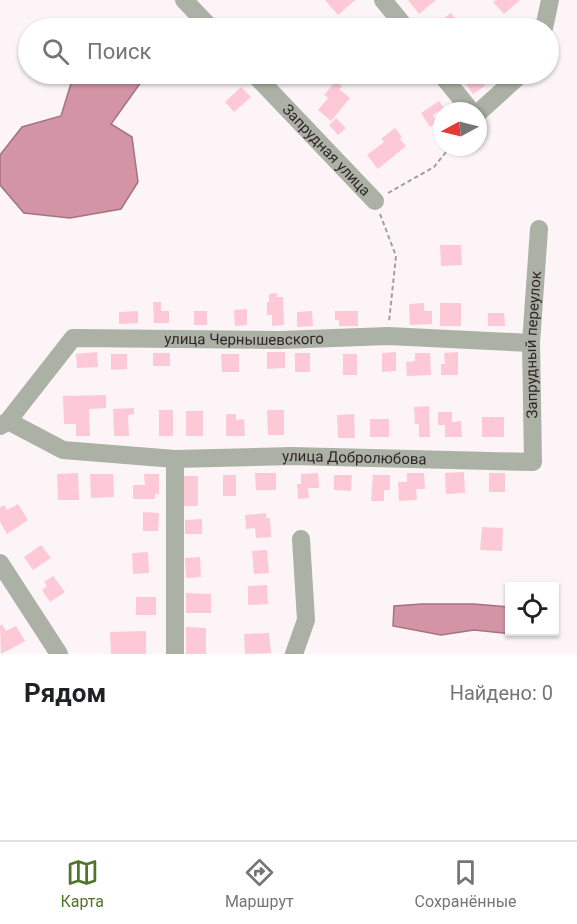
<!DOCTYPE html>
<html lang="ru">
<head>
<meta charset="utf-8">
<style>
  body { margin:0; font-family:Roboto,sans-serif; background:#f6f6f6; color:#202124 }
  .controls { position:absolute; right:18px; bottom:18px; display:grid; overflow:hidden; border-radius:0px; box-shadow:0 2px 4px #0004 }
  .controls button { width:54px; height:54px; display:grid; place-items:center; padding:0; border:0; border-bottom:2px solid #e0e0e0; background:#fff; color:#202124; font:30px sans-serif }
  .compass { position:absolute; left:433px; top:102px; width:54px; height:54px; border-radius:50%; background:#fff; box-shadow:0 2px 4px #0004; rotate:263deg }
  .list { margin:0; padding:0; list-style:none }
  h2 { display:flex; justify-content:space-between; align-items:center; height:78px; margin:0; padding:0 24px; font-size:26px }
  h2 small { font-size:20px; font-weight:400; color:#757577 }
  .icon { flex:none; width:33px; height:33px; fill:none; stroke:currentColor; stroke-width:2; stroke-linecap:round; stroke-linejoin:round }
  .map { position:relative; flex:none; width:577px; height:654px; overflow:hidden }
  .search { position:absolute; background:#fff; box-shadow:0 2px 4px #0004; left:18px; right:18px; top:18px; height:66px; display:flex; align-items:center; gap:15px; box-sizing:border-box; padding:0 21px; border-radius:33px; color:#757577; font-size:22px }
  .sheet { height:186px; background:#fff }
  nav { display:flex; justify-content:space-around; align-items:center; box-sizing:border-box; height:84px; border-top:2px solid #e0e0e0; background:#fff; font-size:16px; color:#757577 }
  nav a { display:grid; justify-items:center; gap:3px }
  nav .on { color:#51742d }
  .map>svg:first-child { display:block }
  .water { fill:#d395a6; stroke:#a37380; stroke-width:1.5 }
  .building { fill:#fec9d7 }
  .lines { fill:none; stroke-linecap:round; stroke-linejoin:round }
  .path { stroke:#a79c9f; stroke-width:2; stroke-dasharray:4.5 3; stroke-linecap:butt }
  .minor { stroke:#abb2a5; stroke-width:18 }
  .labels { text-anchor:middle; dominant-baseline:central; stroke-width:6; stroke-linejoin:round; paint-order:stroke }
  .street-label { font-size:15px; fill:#332428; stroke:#fcf4f6 }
</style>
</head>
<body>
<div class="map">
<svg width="577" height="654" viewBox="0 0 577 654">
  <rect width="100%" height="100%" fill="#fcf4f6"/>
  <!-- water -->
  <path class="water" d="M77 74H144V78L111 124 132 137 138 182 121 209 70 218 24 213 0 185V155L22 127 61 116 73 77Z
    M422 604H473L509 607 510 632H521V635L474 630 441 635 393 626 394 606Z"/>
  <!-- building -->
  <path class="building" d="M325 0H355L338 15Z
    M408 0H436L419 14Z
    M496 0H520L504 14 493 2Z
    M451 13 462 27 461 28H431Z
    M463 74H476L485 86 473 94 460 76Z
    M336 81 342 87 339 89 350 98 331 121 318 110 328 98 324 95Z
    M241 87 251 97 234 112 225 102Z
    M439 101 444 108 433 115 437 122 430 127 421 113Z
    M336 118 346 128 338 135 329 125Z
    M395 128 402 137 400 139 406 146 378 169 367 155 384 142 381 139Z
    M440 245H461L462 265 441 266Z
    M277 293V297H283L284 325 272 326V315H267V302H269V294Z
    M153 302H161V311H169V323H154Z
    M424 303V311H432V324L410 325 409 304Z
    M440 303H461V326H440Z
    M247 309V325L235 326 234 310Z
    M138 311V323L119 324V312Z
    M194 311H207V325H194Z
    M312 311 313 326 297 327V312Z
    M335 311H358V326H339V320H335Z
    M488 313H504L505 326H488Z
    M97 352 98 367 77 368 76 354Z
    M267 352H285V368L267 369Z
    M396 352V371L382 372V353Z
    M458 352V375H441V364H445L444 353Z
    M153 353H170V366H153Z
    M295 353H310V372H295Z
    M415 353H430L431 375 407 376 406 362 415 361Z
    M111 354H127V369L111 370Z
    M221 354H239V372H222Z
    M343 354H357V375H343Z
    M106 395V408L89 409 90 436H76V424H64L63 396Z
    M429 406 430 437H419V424H415L414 407Z
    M134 408V414L128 415 129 436H114L113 409Z
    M159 410H173V436H159Z
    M267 410H284V435H268Z
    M186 411H203V436H186Z
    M438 412H452V422L461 421 462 437H445V425H438Z
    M226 414H236V420L244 419 245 436H226Z
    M354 414 355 438H338L337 415Z
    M482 417H504V437H482Z
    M370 419H389V437H370Z
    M464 472 465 493 446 494 445 473Z
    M78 473 79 500H58L57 474Z
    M255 473H276V490H256Z
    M318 473 319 488H308L309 498 298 499 297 484H301V474Z
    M407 473H424L425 489H416L417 500 399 501 398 482H407Z
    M489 473H505V492H489Z
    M90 474H113L114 497 91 498Z
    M144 474H159V494H155V499H133V485H145Z
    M223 475H236V496H223Z
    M334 475H352L351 491 334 490Z
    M373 475H390V490H384V501H371Z
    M184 476H198V506H184Z
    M18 504 28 520 7 534 0 522V508L4 505 7 510Z
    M143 512 159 513 158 531H143Z
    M266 513V518H270L271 537 256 538 255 528 246 529 245 515Z
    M202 519V534H185V520Z
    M482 527 503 528 502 551 480 550Z
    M41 545 51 558 33 570 24 557Z
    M267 550 269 573 254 574 252 551Z
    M148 552 149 573 133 574 132 553Z
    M200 557 201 577 186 578 185 558Z
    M53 576 65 592 50 602 42 590 47 586 44 582Z
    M267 585 268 604 248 605V586Z
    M186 593 211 594V613H186Z
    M136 597H156V615H136Z
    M2 624 6 631 16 626 25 641 1 654 0 626Z
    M186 627 206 628V654H186Z
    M146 631V654H111L110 632Z
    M269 633 271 653 245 654 244 634Z"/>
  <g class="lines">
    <!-- path -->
    <path class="path" d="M388 193 434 167 450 147
      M380 214 396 256 389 322"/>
    <!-- minor -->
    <g class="minor">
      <path d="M184 0 211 28"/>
      <path d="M383 0 406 28"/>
      <path d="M544 28 550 0"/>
      <path id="s1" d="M254 74 375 201"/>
      <path d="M441 74 471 111"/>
      <path d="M478 113 521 74"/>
      <path id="s2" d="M8 421 63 450 175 459 292 456 533 462 531 343 539 229"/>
      <path id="s3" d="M0 426 8 421 73 338 281 340 388 336 531 343"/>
      <path d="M0 563 59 654"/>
      <path d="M175 654V459"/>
      <path d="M294 654 306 620 301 539"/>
    </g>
  </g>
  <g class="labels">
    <!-- street labels -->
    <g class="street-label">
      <text stroke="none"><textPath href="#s1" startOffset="105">Запрудная улица</textPath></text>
      <text stroke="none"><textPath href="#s3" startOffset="286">улица Чернышевского</textPath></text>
      <text stroke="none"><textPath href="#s2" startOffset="650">Запрудный переулок</textPath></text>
      <text stroke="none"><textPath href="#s2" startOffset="354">улица Добролюбова</textPath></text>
    </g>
  </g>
</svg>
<div class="controls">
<button><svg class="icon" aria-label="locate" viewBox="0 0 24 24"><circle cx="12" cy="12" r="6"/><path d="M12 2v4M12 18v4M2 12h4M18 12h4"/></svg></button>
</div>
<svg class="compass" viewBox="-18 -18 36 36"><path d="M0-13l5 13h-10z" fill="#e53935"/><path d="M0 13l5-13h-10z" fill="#757577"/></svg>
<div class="search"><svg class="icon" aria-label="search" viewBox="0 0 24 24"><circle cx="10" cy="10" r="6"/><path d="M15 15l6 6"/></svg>Поиск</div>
</div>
<section class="sheet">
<h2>Рядом<small>Найдено: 0</small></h2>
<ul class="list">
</ul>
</section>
<nav>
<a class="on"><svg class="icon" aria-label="map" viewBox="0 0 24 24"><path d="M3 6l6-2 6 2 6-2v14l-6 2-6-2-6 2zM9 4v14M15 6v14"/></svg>Карта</a>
<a><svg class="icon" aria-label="directions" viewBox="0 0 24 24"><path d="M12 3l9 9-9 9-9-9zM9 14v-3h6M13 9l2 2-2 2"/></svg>Маршрут</a>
<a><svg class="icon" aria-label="saved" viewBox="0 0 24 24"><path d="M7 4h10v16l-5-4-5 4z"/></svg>Сохранённые</a>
</nav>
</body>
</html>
